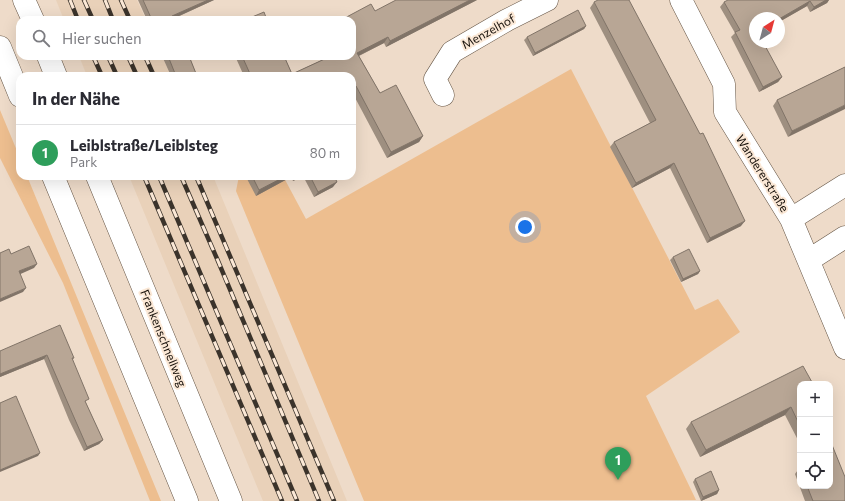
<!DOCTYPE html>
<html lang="de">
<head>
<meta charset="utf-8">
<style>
  body { margin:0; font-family:Commissioner,sans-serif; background:#f2f2f3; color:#2b2b33 }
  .controls { position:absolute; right:12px; bottom:12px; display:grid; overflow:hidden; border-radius:8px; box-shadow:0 4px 16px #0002 }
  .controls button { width:36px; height:36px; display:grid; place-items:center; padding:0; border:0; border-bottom:1px solid #e1e1e2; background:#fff; color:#2b2b33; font:20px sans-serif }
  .compass { position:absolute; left:749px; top:12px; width:36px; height:36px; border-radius:50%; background:#fff; box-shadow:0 4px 16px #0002; rotate:36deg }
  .you { position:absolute; left:525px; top:227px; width:14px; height:14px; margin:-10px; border:3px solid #fff; border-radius:50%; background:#1a73e8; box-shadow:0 0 0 6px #1a73e833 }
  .badge { display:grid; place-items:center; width:26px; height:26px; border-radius:50%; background:#111827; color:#fff; font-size:13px; font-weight:700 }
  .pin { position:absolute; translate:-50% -33px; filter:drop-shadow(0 1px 2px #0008) }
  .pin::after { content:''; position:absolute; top:21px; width:14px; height:12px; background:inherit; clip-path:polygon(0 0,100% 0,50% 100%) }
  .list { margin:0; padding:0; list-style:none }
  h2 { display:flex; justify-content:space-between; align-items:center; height:52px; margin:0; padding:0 16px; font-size:17px }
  h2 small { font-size:13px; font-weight:400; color:#7c7c81 }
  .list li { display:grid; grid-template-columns:26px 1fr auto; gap:12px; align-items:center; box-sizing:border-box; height:56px; padding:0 16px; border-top:1px solid #e1e1e2 }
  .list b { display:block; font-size:15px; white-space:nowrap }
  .list p { margin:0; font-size:13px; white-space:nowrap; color:#7c7c81 }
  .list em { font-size:13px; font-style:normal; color:#7c7c81 }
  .icon { flex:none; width:22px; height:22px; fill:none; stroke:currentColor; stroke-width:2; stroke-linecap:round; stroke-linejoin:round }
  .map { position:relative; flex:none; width:845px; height:501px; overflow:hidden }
  .search { position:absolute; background:#fff; box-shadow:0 4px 16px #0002; left:16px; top:16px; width:340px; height:44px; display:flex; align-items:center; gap:10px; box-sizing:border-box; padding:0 14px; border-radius:12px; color:#7c7c81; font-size:15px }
  .panel { position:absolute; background:#fff; box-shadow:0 4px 16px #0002; left:16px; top:72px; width:340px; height:108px; border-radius:12px }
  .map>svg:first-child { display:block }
  .built { fill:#e9d1b9 }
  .green { fill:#edbe8f }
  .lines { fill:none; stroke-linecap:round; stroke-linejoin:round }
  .street-casing { stroke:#665646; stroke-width:23 }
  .highway-casing { stroke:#665646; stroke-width:23 }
  .street { stroke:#fff; stroke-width:22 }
  .highway { stroke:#fff; stroke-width:22 }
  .rail-casing { stroke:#3b332b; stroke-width:4.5 }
  .rail { stroke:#fbe8d6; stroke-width:3; stroke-dasharray:9; stroke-linecap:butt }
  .wall { fill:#9e8f80 }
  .shaded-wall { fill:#817468 }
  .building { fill:#b8a695; stroke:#817468 }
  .labels { text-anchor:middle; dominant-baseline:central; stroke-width:4; stroke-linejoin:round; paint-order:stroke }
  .street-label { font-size:12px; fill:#16100a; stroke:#fbe8d6 }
</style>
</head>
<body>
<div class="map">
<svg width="845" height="501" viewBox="0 0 845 501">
  <rect width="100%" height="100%" fill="#eedbc9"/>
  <!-- built -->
  <path class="built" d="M56 0H137L146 20H64Z
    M79 56H162L171 76H87Z
    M129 176H213L347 501H263Z"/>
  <!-- green -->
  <path class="green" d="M571 69 695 310 718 299 740 332 646 396 696 500 364 501 236 191 239 176H283L306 219Z
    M0 110 20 158V176H27L161 501H150L63 283 0 158Z"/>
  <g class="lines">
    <!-- street casing -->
    <g class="street-casing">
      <path id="street" d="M681 0 724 84 725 112 791 219 845 348
        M443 95 435 79 452 52 507 20 547 0
        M791 219 845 185
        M809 260 845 237"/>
    </g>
    <!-- highway casing -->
    <g class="highway-casing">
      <path id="highway" d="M24 0 33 20
        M0 47 20 96
        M48 56 56 76
        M53 176 187 501
        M97 176 231 501"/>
    </g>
    <!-- street -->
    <use href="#street" class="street"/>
    <!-- highway -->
    <use href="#highway" class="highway"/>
    <!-- rail casing -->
    <g class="rail-casing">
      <path id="rail" d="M70 0 78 20
        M84 0 93 20
        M105 0 113 20
        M121 0 130 20
        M93 56 102 76
        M108 56 117 76
        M128 56 137 76
        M145 56 154 76
        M144 176 282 501
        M159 176 297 501
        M181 176 218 261 319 501
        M196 176 334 501"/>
    </g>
    <!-- rail -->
    <use href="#rail" class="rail"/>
  </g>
  <!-- wall -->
  <path class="wall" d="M138 0H214L173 19V20H147Z
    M477 0 386 47 384 43 359 56 380 93 423 136 419 142 387 158 352 92V76H244L235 56H284L292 74 324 59 322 56H352L375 11Z
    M829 0 827 3 810 12 807 6 779 22V18H755V42L782 77 778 82 759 92 731 37 735 33 720 7 724 2Z
    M594 2 741 226 707 243 670 168 632 188 610 147 614 142 650 123 590 8Z
    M586 26 584 29 533 56 524 40 527 37Z
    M162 56H189L197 76H171Z
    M845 67 788 137 773 106 777 100Z
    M246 176H303L293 181 291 177 256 196 246 177Z
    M303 176H334L333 187 314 197Z
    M673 257 700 271 698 274 681 282 670 260Z
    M0 351 74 358 72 360 86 403 103 440 99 444 84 451 69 420 44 359 0 377Z
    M800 384V444L785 415 700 457 686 429 691 422Z
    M800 467V486H830L845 501H805L795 474Z
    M695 479 719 490 717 494 701 501 693 482Z"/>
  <!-- shaded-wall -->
  <path class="shaded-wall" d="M208 0H214L170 20 172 16Z
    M470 0H477L386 47 390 41Z
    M826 0H829L827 3 810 12 814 7Z
    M810 1 807 6 779 22V19Z
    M586 26 584 29 533 56 535 53Z
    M388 37 384 43 354 58 357 53Z
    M782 77 778 82 759 92 763 87Z
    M356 86 352 92V88Z
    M845 105V109L788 137 792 131Z
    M423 136 419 142 387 158 391 152Z
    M674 163 670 168 632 188 636 183Z
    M286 176H292L291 177 256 196 259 190Z
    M296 176H303L293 181Z
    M337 182 333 187 314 197 318 192Z
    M745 221 741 226 707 243 710 238Z
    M37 264 34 268 16 276 19 271Z
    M700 271 698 274 681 282 683 279Z
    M26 288 23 292 0 302V299Z
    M47 355 44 359 0 377V374Z
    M791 407 785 415 700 457 706 450Z
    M103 440 99 444 84 451 87 447Z
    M40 453 38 456 0 472V470Z
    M719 490 717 494 701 501 703 497Z"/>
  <!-- building -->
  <path class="building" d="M143 0H208L172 16 173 20H152Z
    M396 0H470L390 41 388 37 357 53 380 93 396 85 423 136 391 152 356 86 352 88V76H251L242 56H284L292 74 329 57V56H352V20H341L371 4 375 11Z
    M598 0H629L700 134 703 133 745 221 710 238 674 163 636 183 614 142 656 120 594 2Z
    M728 0H826L814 7 810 1 779 19V18H755V42H763L782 77 763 87 735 32 740 30 724 2Z
    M578 10 586 26 535 53 527 37Z
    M264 12 267 20H245Z
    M168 56H189L197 76H176Z
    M845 67V105L792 131 777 100Z
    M252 176H286L259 190Z
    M310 176H334L337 182 318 192Z
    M29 246 37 264 19 271 26 288 0 299V253L9 249 11 254Z
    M689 249 700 271 683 279 673 257Z
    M60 325 74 358H72L89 399 85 401 103 440 87 447 73 415 47 355 0 374V351Z
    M803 366 813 384H800V426L791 407 706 450 691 422Z
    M16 396 40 453 0 470V403Z
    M830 440 845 477V501H813L807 486H830Z
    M711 471 719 490 703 497 695 479Z"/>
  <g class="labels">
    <!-- street labels -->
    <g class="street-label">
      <text transform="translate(488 31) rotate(-29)">Menzelhof</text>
      <text transform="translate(763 173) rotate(58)">Wandererstraße</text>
      <text transform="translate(164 338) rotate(68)">Frankenschnellweg</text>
    </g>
  </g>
</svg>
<div class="controls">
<button>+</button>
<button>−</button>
<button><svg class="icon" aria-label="locate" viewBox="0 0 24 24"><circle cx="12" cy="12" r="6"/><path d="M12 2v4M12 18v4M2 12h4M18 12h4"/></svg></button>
</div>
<svg class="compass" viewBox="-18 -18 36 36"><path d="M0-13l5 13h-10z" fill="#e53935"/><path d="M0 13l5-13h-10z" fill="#7c7c81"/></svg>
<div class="you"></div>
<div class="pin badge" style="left:618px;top:480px;background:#2e9e5b">1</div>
<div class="search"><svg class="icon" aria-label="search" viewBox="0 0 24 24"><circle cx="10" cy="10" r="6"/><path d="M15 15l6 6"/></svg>Hier suchen</div>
<section class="panel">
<h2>In der Nähe<small></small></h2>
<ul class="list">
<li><span class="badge" style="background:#2e9e5b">1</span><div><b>Leiblstraße/Leiblsteg</b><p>Park</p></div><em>80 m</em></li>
</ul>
</section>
</div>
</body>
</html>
